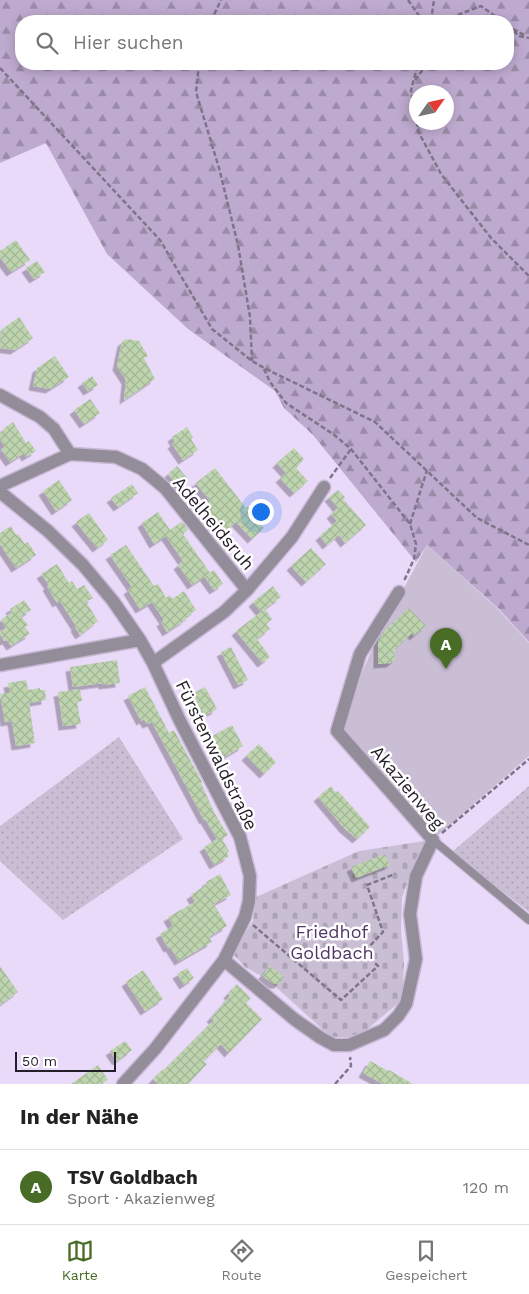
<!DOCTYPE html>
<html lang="de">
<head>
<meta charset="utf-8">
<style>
  body { margin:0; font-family:"Work Sans",sans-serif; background:#f6f6f6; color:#222 }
  .compass { position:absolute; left:409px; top:85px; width:45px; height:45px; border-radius:50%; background:#fff; box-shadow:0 2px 12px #0003; rotate:56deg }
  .scale { position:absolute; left:15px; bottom:12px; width:101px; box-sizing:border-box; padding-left:5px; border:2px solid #241e29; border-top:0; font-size:14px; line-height:18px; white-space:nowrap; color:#241e29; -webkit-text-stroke:4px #fff; paint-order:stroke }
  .you { position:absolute; left:260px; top:511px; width:18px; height:18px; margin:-12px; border:4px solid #fff; border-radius:50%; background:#1a73e8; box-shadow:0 0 0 8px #1a73e833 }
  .badge { display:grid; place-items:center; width:32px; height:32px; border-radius:50%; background:#486c25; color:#fff; font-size:16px; font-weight:700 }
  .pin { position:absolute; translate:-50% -41px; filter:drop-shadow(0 1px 2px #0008) }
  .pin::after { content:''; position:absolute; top:26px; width:18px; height:15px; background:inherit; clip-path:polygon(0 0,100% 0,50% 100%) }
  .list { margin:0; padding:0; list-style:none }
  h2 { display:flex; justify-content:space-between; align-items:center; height:65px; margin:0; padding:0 20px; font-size:21px }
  h2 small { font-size:16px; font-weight:400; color:#767676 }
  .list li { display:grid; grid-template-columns:32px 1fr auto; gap:15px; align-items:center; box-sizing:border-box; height:75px; padding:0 20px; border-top:1px solid #e0e0e0 }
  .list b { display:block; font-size:19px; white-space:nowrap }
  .list p { margin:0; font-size:16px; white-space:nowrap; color:#767676 }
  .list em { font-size:16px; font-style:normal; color:#767676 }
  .icon { flex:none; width:28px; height:28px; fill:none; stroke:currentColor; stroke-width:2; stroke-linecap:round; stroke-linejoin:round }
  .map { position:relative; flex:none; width:529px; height:1084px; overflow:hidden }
  .search { position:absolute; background:#fff; box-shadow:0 2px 12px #0003; left:15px; right:15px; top:15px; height:55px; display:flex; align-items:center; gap:12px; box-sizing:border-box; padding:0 18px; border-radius:20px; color:#767676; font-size:19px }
  .sheet { height:140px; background:#fff }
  nav { display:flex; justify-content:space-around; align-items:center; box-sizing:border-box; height:70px; border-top:1px solid #e0e0e0; background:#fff; font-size:14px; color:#767676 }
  nav a { display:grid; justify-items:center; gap:2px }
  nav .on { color:#486c25 }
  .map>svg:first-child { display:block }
  .grass { fill:url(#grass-dots) }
  .forest { fill:url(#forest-firs); fill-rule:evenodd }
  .cemetery { fill:url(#cemetery-stones) }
  .pitch { fill:#cabed5 }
  .building { fill:url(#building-cross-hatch); filter:url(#shadow) }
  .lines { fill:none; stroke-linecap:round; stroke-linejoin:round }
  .service-casing { stroke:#c6b8d4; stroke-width:10 }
  .minor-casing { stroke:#c6b8d4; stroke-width:15 }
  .path { stroke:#7f7489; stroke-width:2.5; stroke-dasharray:5 2.5; stroke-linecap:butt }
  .service { stroke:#938c99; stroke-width:8 }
  .minor { stroke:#938c99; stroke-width:12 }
  .labels { text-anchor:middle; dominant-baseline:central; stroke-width:5; stroke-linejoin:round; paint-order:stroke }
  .street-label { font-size:18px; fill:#241e29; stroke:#fff }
  .park-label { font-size:18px; fill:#523667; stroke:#fff }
</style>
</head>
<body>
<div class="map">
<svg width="529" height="1084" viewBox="0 0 529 1084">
  <defs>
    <pattern id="grass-dots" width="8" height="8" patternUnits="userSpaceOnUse" patternTransform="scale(1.25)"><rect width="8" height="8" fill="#cabed5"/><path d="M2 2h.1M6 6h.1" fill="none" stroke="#ada3b7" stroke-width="1.8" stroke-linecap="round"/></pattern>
    <pattern id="forest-firs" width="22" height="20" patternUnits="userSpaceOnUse" patternTransform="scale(1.25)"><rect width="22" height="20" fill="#beaacf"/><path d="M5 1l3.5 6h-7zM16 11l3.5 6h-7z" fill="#9a8aa8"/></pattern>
    <pattern id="cemetery-stones" width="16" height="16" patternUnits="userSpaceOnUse" patternTransform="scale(1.25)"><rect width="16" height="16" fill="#cabed5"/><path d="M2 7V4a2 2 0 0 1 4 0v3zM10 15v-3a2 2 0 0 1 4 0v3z" fill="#ada3b7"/></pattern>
    <pattern id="building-cross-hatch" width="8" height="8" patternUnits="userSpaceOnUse" patternTransform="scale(1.25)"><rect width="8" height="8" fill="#bed4ae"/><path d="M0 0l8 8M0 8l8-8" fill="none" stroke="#a3b696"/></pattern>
    <filter id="shadow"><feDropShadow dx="-4.5" dy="4.5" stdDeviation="0" flood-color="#0004"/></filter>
  </defs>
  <rect width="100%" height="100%" fill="#eadaf9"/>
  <!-- grass -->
  <path class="grass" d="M119 737 183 839 63 920 0 861V826Z
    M529 786V912L452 852Z"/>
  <!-- forest -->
  <path class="forest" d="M0 0H529V642L499 609 427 545 416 562 313 435 284 408 275 391 188 329 107 254 46 143 0 163ZM21 21H508V64H21ZM416 92H446V122H416Z"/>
  <!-- cemetery -->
  <path class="cemetery" d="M431 840 413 865 402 898 401 931 404 963 402 1000 358 1037H331L267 979 245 967 234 955 235 949 253 921 256 897 359 851Z"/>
  <!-- pitch -->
  <path class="pitch" d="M427 545 498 609 529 643V756L436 837 344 732 353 695 375 642Z"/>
  <!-- building -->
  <path class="building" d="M16 240 30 260 11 272 0 257V251Z
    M37 261 45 272 34 279 26 268Z
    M19 317 33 338 15 350 0 348 1 330Z
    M126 339 139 341 148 356 144 358 155 379 124 400 126 380 117 366 122 342Z
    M55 356 69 377 50 389 33 386 37 368Z
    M92 376 98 385 88 391 82 383Z
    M90 399 100 413 84 424 74 410Z
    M13 422 26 443 29 441 36 451 26 457 24 453 10 462 1 449 5 447 0 440V434L4 431 3 429Z
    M187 427 193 437 191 439 198 450 183 460 172 444 175 442 172 437Z
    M294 448 304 459 296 468 308 481 294 493 280 478 286 473 277 463Z
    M177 466 187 478 178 486 168 474Z
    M215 468 246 508 248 507 261 521 259 523 264 528 252 539 236 522 222 534 202 508 210 501 196 483Z
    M59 480 72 500 56 511 43 491Z
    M132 484 138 493 118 507 111 498Z
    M338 490 345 497 343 499 366 525 345 543 339 535 327 545 320 536 337 521 331 514 338 508 329 497Z
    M158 512 170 530 181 522 184 524 188 530 183 534 210 573 192 585 178 565 183 561 166 536 154 544 142 523Z
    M89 513 108 540 97 548 76 522Z
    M11 526 16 535 18 534 25 544 28 542 36 555 16 568 0 544V533Z
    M126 545 154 586 158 584 166 598 170 595 172 599 184 591 196 610 189 615 190 616 185 619V620L167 632 161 622 164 620 152 602 140 609 128 590 132 587 110 555Z
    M311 548 326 564 306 582 291 566Z
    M57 564 69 583 72 581 77 589 84 585 93 598 86 602 98 621 80 635 75 627 76 626 60 601 57 603 47 586 49 585 41 574Z
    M214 570 223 584 214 590 204 576Z
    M273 586 281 597 261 612 253 602Z
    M24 600 31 610 21 616 28 625 25 627 30 634 11 646 7 640 4 641 0 634V632L6 628 1 620 12 612 10 609Z
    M409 608 426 626 414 636 412 633 395 649 396 651 393 654 397 658 391 663 378 664V641L384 631Z
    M265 609 272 619 266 624 270 629 257 639 270 657 262 663 236 631Z
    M231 647 248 680 238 685 221 652Z
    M117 660 120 683 103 685V683L73 687 70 667Z
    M26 680 28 690 40 688V690H45L46 700 29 703 35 743 16 746 12 721 5 722 0 694 10 693 8 683Z
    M145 687 169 733 174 730 202 782 201 783 215 814 228 835 222 839 229 851 227 853 229 856 214 865 204 847 217 839 205 819 204 820 152 722 147 724 144 719 141 721 128 696Z
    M205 687 217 709 200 718 188 696Z
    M80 689 82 701 77 702 81 724 63 726 58 692Z
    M232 725 243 746 221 759 209 738Z
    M259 744 276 762 264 774 246 756Z
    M331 786 336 793 338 791 370 827 357 839 344 828 318 797Z
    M385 854 390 865 356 878 351 867Z
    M220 874 231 895 214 904 227 926 209 937 212 942 179 961 170 947 168 948 160 934 173 926 168 917 195 902 191 895 207 884 206 882Z
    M0 966 18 992 0 1005Z
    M270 966 284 977 279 984H274L262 976Z
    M187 968 194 978 184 985 177 974Z
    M143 970 163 999 145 1011 126 982Z
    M237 984 251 998 246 1003 262 1019 229 1053 221 1044 204 1061 207 1064 188 1084H158L153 1079 163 1069 164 1070 214 1020 211 1018 230 996 228 994Z
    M125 1041 132 1050 117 1061 110 1051Z
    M370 1061 388 1071 389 1070 413 1084H383L363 1073Z
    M98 1065 108 1080 101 1084H71Z"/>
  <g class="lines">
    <!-- service casing -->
    <g class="service-casing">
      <path id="service" d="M433 840 529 920"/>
    </g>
    <!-- minor casing -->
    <g class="minor-casing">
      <path id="minor" d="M0 395 40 417 54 429 70 454
        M0 486 70 454 116 457 142 469 165 488 247 590
        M0 492 48 531 83 565 113 601 140 640 153 663 179 719 240 837 250 876 249 901 245 917 224 960 155 1049 123 1084
        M153 663 224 612 247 590 292 537 324 487
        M0 665 140 640
        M224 960 294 1019 321 1038 334 1045H349L384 1030 398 1016 406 1004 416 959 410 914 416 876 433 840 337 731 360 654 399 592"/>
    </g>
    <!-- path -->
    <path class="path" d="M408 0 420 17 442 21 481 6 502 21
      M211 21 221 0
      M431 21 434 0
      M508 26 519 36 529 38
      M513 29 526 36
      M199 64 196 92 219 168 238 245 250 317 252 361
      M0 68 160 240 212 329 252 361 264 368 375 422 477 518 529 545
      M415 80 427 64
      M416 122 411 90 418 64
      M417 122 418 131 441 174 491 238 529 276
      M264 369 270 382 286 403 333 434 351 449 410 524 416 544 414 559 404 581
      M330 478 351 449
      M410 524 427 470
      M442 833 529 759
      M253 925 341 1000 378 966 364 952 383 932 367 885 395 874
      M335 1084 351 1066 350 1057"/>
    <!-- service -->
    <use href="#service" class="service"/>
    <!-- minor -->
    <use href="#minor" class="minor"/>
  </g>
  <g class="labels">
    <!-- street labels -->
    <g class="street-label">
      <text transform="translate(214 523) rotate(50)">Adelheidsruh</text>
      <text transform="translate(217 755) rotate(64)">Fürstenwaldstraße</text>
      <text transform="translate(408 787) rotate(50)">Akazienweg</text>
    </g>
    <!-- park labels -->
    <g class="park-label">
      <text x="332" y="931">Friedhof<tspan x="332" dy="21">Goldbach</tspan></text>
    </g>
  </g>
</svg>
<svg class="compass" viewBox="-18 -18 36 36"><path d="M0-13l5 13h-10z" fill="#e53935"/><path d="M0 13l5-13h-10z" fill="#767676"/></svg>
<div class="scale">50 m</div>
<div class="you"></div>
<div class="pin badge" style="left:446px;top:669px">A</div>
<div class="search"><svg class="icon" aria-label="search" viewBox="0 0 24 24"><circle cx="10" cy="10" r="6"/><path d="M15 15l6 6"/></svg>Hier suchen</div>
</div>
<section class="sheet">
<h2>In der Nähe<small></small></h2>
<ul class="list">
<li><span class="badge">A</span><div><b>TSV Goldbach</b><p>Sport · Akazienweg</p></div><em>120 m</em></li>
</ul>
</section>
<nav>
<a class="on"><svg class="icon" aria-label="map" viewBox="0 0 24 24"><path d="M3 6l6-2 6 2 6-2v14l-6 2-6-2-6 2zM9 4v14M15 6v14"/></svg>Karte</a>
<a><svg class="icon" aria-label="directions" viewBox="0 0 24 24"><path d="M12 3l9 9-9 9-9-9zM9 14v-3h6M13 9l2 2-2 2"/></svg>Route</a>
<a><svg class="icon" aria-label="saved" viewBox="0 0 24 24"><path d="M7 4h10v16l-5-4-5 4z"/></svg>Gespeichert</a>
</nav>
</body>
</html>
